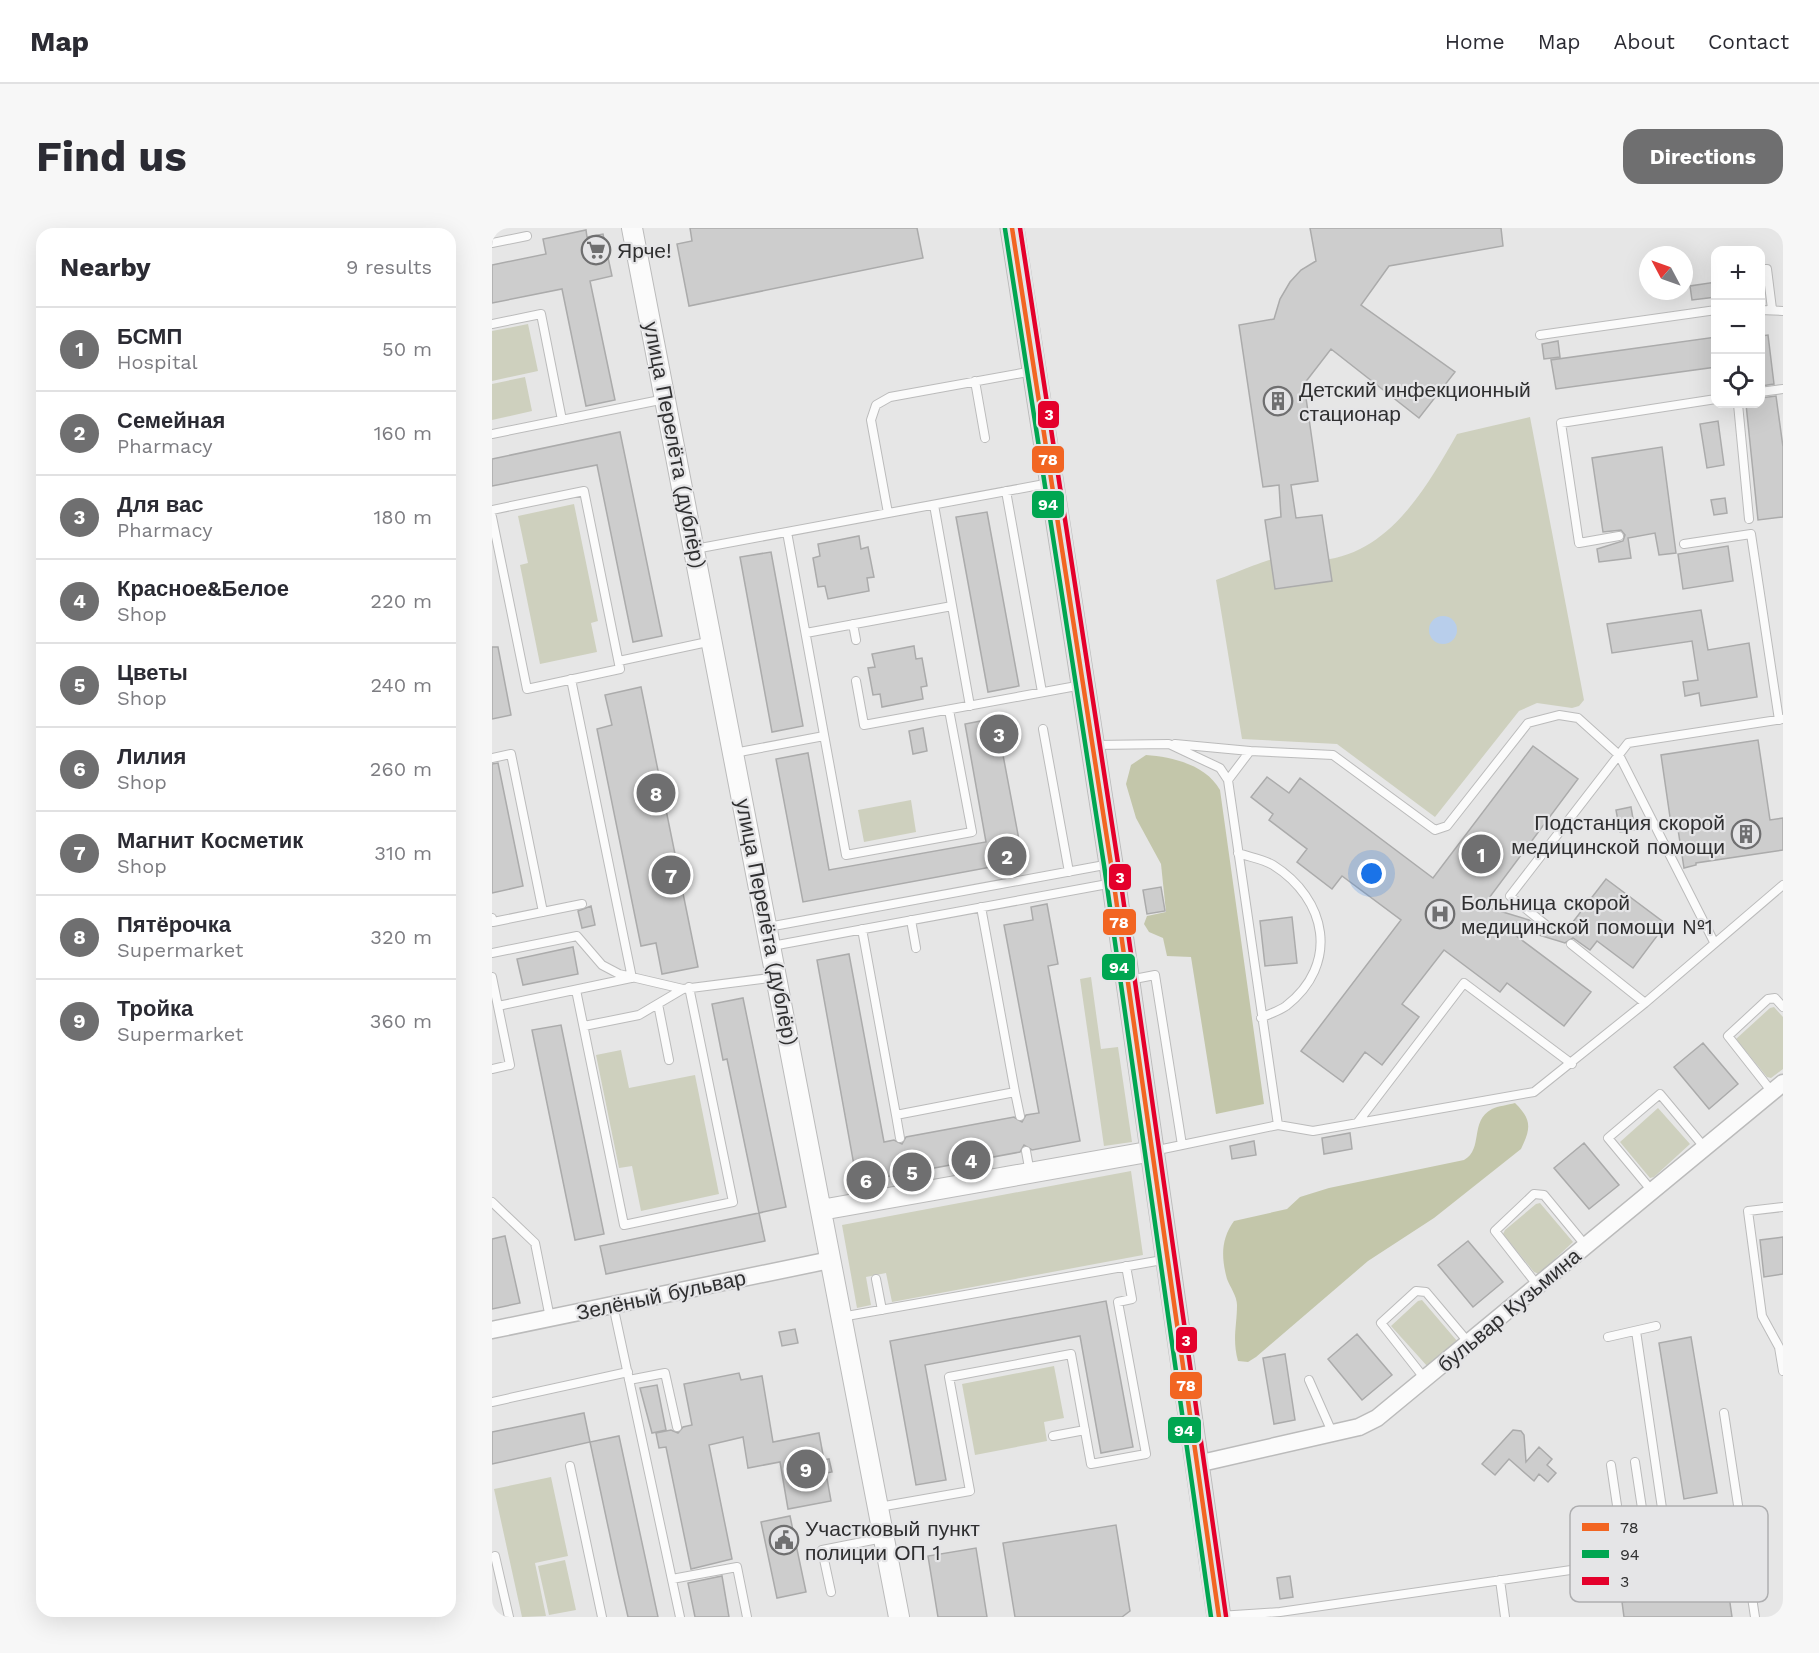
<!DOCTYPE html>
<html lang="en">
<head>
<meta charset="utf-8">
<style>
  body { margin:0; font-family:"Work Sans",sans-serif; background:#f7f7f7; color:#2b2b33 }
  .controls { position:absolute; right:18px; top:18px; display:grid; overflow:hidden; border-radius:12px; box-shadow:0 6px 24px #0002 }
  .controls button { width:54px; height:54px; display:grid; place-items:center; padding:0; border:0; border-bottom:2px solid #e1e1e2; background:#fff; color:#2b2b33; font:30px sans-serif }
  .compass { position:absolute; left:1147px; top:18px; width:54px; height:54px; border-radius:50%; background:#fff; box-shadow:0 6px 24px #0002; rotate:311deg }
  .you { position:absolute; left:880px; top:646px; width:21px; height:21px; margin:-15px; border:4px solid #fff; border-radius:50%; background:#1a73e8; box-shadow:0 0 0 9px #1a73e833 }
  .badge { display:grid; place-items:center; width:39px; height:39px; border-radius:50%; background:#6f6f70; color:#fff; font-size:20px; font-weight:700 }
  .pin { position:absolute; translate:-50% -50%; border:3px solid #fff; box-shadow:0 2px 6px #0006 }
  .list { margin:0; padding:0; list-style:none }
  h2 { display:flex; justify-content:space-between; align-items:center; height:78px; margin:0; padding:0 24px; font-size:26px }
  h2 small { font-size:20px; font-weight:400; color:#7c7c81 }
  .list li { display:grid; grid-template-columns:39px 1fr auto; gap:18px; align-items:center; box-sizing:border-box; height:84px; padding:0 24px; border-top:2px solid #e1e1e2 }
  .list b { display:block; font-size:22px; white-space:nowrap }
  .list p { margin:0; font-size:20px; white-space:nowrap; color:#7c7c81 }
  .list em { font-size:20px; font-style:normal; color:#7c7c81 }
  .icon { flex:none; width:33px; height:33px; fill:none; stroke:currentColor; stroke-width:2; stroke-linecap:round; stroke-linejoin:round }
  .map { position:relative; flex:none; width:1291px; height:1389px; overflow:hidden; border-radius:18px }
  header { display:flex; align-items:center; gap:36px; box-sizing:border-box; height:84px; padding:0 30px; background:#fff; border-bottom:2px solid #e1e1e2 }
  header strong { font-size:28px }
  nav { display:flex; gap:33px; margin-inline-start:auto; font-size:21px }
  .intro { display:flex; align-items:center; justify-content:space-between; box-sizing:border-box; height:144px; padding:0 36px }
  h1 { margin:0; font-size:42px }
  .button { padding:15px 27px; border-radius:18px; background:#6f6f70; color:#fff; font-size:21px; font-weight:700 }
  main { display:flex; gap:36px; padding:0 36px }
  aside { flex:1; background:#fff; border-radius:18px; box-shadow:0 6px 24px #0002 }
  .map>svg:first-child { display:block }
  .green { fill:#ced0be }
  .forest { fill:#c3c6aa }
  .water { fill:#b8ceeb }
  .building { fill:#cdcdcd; stroke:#ababab; stroke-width:1.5 }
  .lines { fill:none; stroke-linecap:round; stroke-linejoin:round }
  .service-casing { stroke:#bbb; stroke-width:10 }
  .minor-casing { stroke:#bbb; stroke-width:19 }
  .tertiary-casing { stroke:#bbb; stroke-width:22 }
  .secondary-casing { stroke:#bbb; stroke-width:25 }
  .service { stroke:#fbfbfb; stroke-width:8 }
  .minor { stroke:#fbfbfb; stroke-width:16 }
  .tertiary { stroke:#fbfbfb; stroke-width:20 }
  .secondary { stroke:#fbfbfb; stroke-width:22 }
  .bus-1-casing { stroke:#e5e5e7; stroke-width:9 }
  .bus-2-casing { stroke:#e5e5e7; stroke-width:9 }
  .bus-3-casing { stroke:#e5e5e7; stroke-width:9 }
  .bus-1 { stroke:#f26522; stroke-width:4.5 }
  .bus-2 { stroke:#00a651; stroke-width:4.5 }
  .bus-3 { stroke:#e4002b; stroke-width:4.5 }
  .labels { text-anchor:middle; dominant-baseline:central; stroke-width:4.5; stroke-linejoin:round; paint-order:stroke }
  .poi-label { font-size:21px; fill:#2f2f30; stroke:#e5e5e7; text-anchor:start }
  .street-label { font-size:21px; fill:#2f2f30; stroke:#e5e5e7 }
  .key { fill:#e5e5e7; stroke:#aeaeb0; stroke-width:1.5 }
  .key-label { font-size:16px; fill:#2f2f30 }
  .line-badge { stroke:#e5e5e7; stroke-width:2 }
  .badge-label { font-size:16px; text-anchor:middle; font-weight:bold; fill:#fff }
</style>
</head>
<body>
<header>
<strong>Map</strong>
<nav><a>Home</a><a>Map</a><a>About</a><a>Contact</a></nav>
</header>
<div class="intro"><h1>Find us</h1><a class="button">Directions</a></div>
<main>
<aside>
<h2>Nearby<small>9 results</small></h2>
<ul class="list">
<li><span class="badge">1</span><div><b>БСМП</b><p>Hospital</p></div><em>50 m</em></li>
<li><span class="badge">2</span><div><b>Семейная</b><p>Pharmacy</p></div><em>160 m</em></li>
<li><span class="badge">3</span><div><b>Для вас</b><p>Pharmacy</p></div><em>180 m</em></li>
<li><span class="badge">4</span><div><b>Красное&amp;Белое</b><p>Shop</p></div><em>220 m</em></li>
<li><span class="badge">5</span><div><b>Цветы</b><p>Shop</p></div><em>240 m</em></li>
<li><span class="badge">6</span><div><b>Лилия</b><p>Shop</p></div><em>260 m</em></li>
<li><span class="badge">7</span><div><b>Магнит Косметик</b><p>Shop</p></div><em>310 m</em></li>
<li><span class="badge">8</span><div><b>Пятёрочка</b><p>Supermarket</p></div><em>320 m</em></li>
<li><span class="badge">9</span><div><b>Тройка</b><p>Supermarket</p></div><em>360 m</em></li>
</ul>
</aside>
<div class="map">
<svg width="1291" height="1389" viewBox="0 0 1291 1389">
  <rect width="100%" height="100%" fill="#e6e6e6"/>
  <!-- green -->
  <path class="green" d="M36 96 46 143 0 153V103Z
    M33 149 40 183 0 192V156Z
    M1038 189 1092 472 1087 478 1080 480 1045 475 1027 483 943 589 845 516 750 511 724 352C742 346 781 328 798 327 809 327 819 333 830 332 897 326 935 259 965 206Z
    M82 276 106 393 99 395 105 424 48 436 28 337 36 335 26 288Z
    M419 572 424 604 372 614 366 582Z
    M599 749 609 821 626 819 640 914 612 918 588 751Z
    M1282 779 1291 789V841L1279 850 1275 849 1244 811 1278 780Z
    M129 822 137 860 203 847 227 966 149 983 140 938 127 940 104 827Z
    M1166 880 1198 916 1162 949 1158 950 1128 914Z
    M639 943 651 1027 400 1074 394 1045 374 1049 379 1077 365 1080 350 997Z
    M1048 975 1081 1014 1047 1046 1042 1044 1011 1006 1013 1002 1044 976Z
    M930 1072 965 1113 936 1139 899 1098 926 1073Z
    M562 1138 572 1190 552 1194 555 1213 483 1227 470 1156Z
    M59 1249 76 1328 43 1335 54 1388 30 1389 2 1261Z
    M73 1332 84 1382 57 1387 46 1338Z"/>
  <!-- forest -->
  <path class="forest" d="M654 527C681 529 714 537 728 562L772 876 724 886 699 729 675 728 671 710 657 704 652 696 655 688 674 684 669 636 644 590 634 556 639 537Z
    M1023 875C1040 892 1039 900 1029 921L942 990 876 1033 764 1129 756 1134 746 1133C740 1111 745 1098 745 1077 745 1068 738 1059 735 1051 729 1029 729 1011 742 993L795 981 808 969 837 960 972 932C992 921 977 893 1000 881 1006 878 1016 877 1023 875Z"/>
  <!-- water -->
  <path class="water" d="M937 402a14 14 0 1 1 28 0a14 14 0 1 1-28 0Z"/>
  <!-- building -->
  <path class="building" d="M198 0H425L431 30 197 78 185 16 200 13Z
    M818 0H1009L1011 18 897 38 869 77 963 144 927 190 839 121 812 156 826 253 799 257 804 290 830 287 840 353 783 361 773 292 789 289 787 257 771 259 747 97 782 91 788 71 798 54 809 42 824 33Z
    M94 2 95 9 111 6 120 48 98 53 123 172 94 178 70 61 0 75V37L54 26 51 11Z
    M1224 54V69L1200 72 1198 58Z
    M1276 107 1282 156 1269 158V108Z
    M1224 109V139L1064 161 1059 132Z
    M1066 113 1068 129 1052 131 1050 116Z
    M1284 168 1291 219V289L1266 292 1254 176H1269V170Z
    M1226 193 1232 237 1215 240 1208 196Z
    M128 204 170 408 141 414 105 237 0 258V231Z
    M1170 219 1184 325 1167 327 1163 305 1136 310 1139 330 1107 334 1105 321 1131 313 1133 307 1129 302 1111 304 1100 230Z
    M1233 270 1235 285 1222 287 1219 272Z
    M495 284 527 458 496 464 464 289Z
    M367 308 369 321 376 319 382 349 375 350 377 363 336 371 333 358 326 359 321 330 328 328 326 316Z
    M1236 318 1241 353 1191 361 1186 326Z
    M279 324 311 498 280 504 248 329Z
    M1209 382 1216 422 1257 415 1265 469 1209 478 1207 465 1193 468 1191 454 1206 452 1200 413 1120 425 1115 396Z
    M422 418 424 431 430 430 435 458 429 459 431 471 390 479 388 466 381 467 376 440 383 439 380 426Z
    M0 419H6L19 487 0 491Z
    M149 459 206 739 170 746 164 715 149 718 105 501 120 497 113 467Z
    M504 490 531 633 311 674 284 531 316 525 337 642 494 614 473 496Z
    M431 500 435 523 421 526 417 503Z
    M1266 512 1278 592 1291 590V622L1204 635V637L1192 640 1185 595 1179 596 1169 527Z
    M1041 518 1086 551 991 678 1037 692 1052 703 1060 699 1074 703 1114 651 1174 696 1141 740 1105 713 1098 722 1081 710 1073 715 1007 695 1099 764 1072 798 1015 755 1008 764 952 722 910 776 927 789 890 837 873 824 851 854 809 823 909 692 850 648 840 661 805 634 815 621 777 592 781 586 759 569 775 549 797 565 808 550 941 650Z
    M6 535 31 658 0 665V536Z
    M1139 579 1143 602 1128 604 1124 582Z
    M669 659 673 683 655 686 651 662Z
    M555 676 566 736 556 738 588 913 540 922 532 917 528 924 421 944 413 939 409 946 365 954 325 732 357 726 392 914 402 912 410 916 414 909 522 889 530 894 534 887 547 885 512 697 541 692 539 679Z
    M99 678 103 697 90 700 86 683Z
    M800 689 805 735 773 738 768 693Z
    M81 719 86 746 31 757 25 731Z
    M251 770 294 979 267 985 235 831 231 832 220 776Z
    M69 797 112 1006 83 1012 40 802Z
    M1211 815 1246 856 1217 881 1182 839Z
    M858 905 860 921 832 926 830 910Z
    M762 913 764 927 740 931 738 918Z
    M1092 915 1127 957 1097 981 1062 940Z
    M267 985 273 1013 114 1046 108 1018Z
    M13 1008 28 1075 0 1081V1011Z
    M1291 1009V1046L1272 1049 1268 1012Z
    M976 1013 1011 1054 981 1079 946 1037Z
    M614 1073 641 1219 609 1225 588 1108 433 1137 454 1252 424 1257 398 1113Z
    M303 1101 306 1115 290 1118 287 1104Z
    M865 1106 900 1147 870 1172 836 1131Z
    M1199 1109 1225 1265 1192 1271 1167 1115Z
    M793 1126 803 1192 782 1196 771 1130Z
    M247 1145 249 1152 270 1148 281 1214 327 1205 332 1232 337 1231 340 1244 334 1245 339 1273 296 1281 288 1234 256 1240 251 1209 217 1217 240 1331 199 1341 174 1219 167 1220 164 1205 179 1202 186 1205 191 1199 200 1197 192 1156Z
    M165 1157 174 1202 160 1205 148 1160Z
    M92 1185 98 1214 0 1236V1204Z
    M1021 1202 1029 1203 1032 1207 1034 1234 1047 1219 1060 1231 1055 1237 1064 1245 1056 1254 1047 1246 1042 1253 1017 1231 1003 1247 990 1236Z
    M127 1208 166 1389H136L126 1345 98 1214Z
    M298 1288 314 1364 285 1370 269 1294Z
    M624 1297 638 1383 630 1389H523L511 1315Z
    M484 1320 495 1389H446L436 1328Z
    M230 1348 237 1389H203L196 1355Z
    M798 1348 801 1369 788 1371 785 1350Z
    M1211 1362 1212 1371 1237 1368 1240 1389H1132L1130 1374Z"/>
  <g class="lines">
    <!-- service casing -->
    <g class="service-casing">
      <path id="service" d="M0 15 35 8
        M1268 41H1275L1280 81
        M1268 82 1291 83
        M0 96 49 86 70 192
        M1048 107 1224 82
        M483 153 493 210
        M1268 164 1291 161
        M1246 176 1257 291
        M0 206 173 171
        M514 263 550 464
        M442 277 478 478
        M0 282 92 263 128 441 35 461 0 289
        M396 285 379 192 384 177 398 169 541 143
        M295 304 354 627 480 604 457 482
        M1127 308 1087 315 1069 195 1224 171
        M1192 316 1259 306 1287 492
        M203 321 558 255
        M361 396 364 412
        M314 405 460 378
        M127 433 220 413
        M79 451 140 750
        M364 453 372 497 590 457
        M551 501 577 644
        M683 516 758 523
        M602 517 677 516 728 540 736 552 786 897
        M242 525 332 508
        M0 530 19 526 51 684
        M736 552 758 523 841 527 943 602 955 598 1036 495 1067 487 1086 490 1127 527 1222 714
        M746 625C757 629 771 631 781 637 835 671 848 736 794 778 787 783 777 786 769 790
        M0 690 1 694 90 676
        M419 692 424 720
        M1054 697 1018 668 1136 515 1291 491
        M276 699 618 636
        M370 701 404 887 523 864 489 679
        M1079 716 1153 775
        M280 718 621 655
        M0 725 85 708 110 737 127 746 191 761
        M0 749 18 837 0 841
        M637 752 663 747 690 917 661 923
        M84 762 132 997 241 974 197 759
        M166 776 177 832
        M6 778 139 750
        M92 798 147 787 191 761 285 749
        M523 864 528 888
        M1280 864 1236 808 1276 771 1283 770 1291 779
        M404 887 408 910
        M866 894 972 755 1080 836
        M690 917 786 897 821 903 1042 864 1153 775 1291 657
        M534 923 538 945
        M415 945 418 965
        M1160 963 1116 910 1168 866 1213 920
        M0 974 43 1015 58 1090
        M1291 979 1256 983 1270 1088 1287 1119 1291 1143
        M384 1051 390 1082
        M1046 1058 1003 1003 1042 966 1052 967 1094 1018
        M121 1077 188 1389
        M349 1089 676 1031
        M1144 1103 1177 1328
        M1116 1109 1164 1098
        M933 1151 889 1095 924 1063 934 1064 977 1115
        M137 1152 173 1145 185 1199
        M817 1152 840 1204
        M0 1174 136 1144
        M1232 1185 1263 1389
        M561 1208 593 1202
        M1143 1234 1151 1287
        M1119 1237 1127 1291 1171 1284
        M78 1238 110 1389
        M387 1279 478 1263 457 1149 579 1126 599 1236 654 1226 626 1074 640 1071 634 1038
        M3 1328 17 1389
        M180 1351 245 1339 255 1389
        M1008 1352 1013 1389
        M339 1364 330 1322 391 1310
        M727 1388 788 1384 1252 1317"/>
    </g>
    <!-- minor casing -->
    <g class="minor-casing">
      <path id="minor" d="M0 1102 338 1032
        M705 1236 867 1199 885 1190 1291 855"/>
    </g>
    <!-- tertiary casing -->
    <g class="tertiary-casing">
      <path id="tertiary" d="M140 0 407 1389
        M329 982 661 923"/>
    </g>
    <!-- secondary casing -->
    <g class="secondary-casing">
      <path id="secondary" d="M520 0 619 636 727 1389"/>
    </g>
    <!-- service -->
    <use href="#service" class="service"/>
    <!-- minor -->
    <use href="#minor" class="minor"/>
    <!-- tertiary -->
    <use href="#tertiary" class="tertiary"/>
    <!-- secondary -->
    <use href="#secondary" class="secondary"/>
    <!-- bus-1 casing -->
    <g class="bus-1-casing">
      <path id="bus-1" d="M520 0 619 636 727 1389"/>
    </g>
    <!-- bus-2 casing -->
    <g class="bus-2-casing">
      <path id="bus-2" d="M513 1 612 637 719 1389"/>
    </g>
    <!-- bus-3 casing -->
    <g class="bus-3-casing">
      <path id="bus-3" d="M528 0 626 635 734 1388"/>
    </g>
    <!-- bus-1 -->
    <use href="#bus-1" class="bus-1"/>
    <!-- bus-2 -->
    <use href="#bus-2" class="bus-2"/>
    <!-- bus-3 -->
    <use href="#bus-3" class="bus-3"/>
  </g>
  <!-- icons -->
  <defs>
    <g id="supermarket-ring" transform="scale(1.5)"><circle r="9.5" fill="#e5e5e7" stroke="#6f6f70" stroke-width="1.5"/><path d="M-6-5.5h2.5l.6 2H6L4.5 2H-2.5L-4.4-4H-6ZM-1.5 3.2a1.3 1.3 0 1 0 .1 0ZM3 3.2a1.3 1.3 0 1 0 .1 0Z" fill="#6f6f70"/></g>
    <g id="building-ring" transform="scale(1.5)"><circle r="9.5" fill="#e5e5e7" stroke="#6f6f70" stroke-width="1.5"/><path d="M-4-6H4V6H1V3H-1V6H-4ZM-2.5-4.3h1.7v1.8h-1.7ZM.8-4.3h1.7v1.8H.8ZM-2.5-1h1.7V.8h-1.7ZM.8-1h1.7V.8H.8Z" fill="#6f6f70"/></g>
    <g id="hospital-ring" transform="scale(1.5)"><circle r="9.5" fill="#e5e5e7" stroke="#6f6f70" stroke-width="1.5"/><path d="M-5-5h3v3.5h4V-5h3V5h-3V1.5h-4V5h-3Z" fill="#6f6f70"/></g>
    <g id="civic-ring" transform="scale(1.5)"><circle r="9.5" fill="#e5e5e7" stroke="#6f6f70" stroke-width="1.5"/><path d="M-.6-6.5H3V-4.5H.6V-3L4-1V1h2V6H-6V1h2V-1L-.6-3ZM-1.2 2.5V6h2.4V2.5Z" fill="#6f6f70"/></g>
  </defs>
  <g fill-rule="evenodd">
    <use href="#supermarket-ring" x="104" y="22"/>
    <use href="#building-ring" x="786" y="173"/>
    <use href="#building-ring" x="1254" y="606"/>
    <use href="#hospital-ring" x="948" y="686"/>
    <use href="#civic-ring" x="292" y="1312"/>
  </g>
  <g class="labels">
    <!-- poi labels -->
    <g class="poi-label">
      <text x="125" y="22">Ярче!</text>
      <text x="807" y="161">Детский инфекционный<tspan x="807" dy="24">стационар</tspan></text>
      <text x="1233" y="594" text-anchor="end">Подстанция скорой<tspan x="1233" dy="24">медицинской помощи</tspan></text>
      <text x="969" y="674">Больница скорой<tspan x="969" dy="24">медицинской помощи №1</tspan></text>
      <text x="313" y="1300">Участковый пункт<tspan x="313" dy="24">полиции ОП 1</tspan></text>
    </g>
    <!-- street labels -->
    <g class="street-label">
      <text transform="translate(183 217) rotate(79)">улица Перелёта (дублёр)</text>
      <text transform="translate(275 694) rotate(79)">улица Перелёта (дублёр)</text>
      <text transform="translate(169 1067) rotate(-12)">Зелёный бульвар</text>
      <text transform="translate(1017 1082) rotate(-40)">бульвар Кузьмина</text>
    </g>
  </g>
  <!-- legend -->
  <rect x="1078" y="1278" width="198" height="96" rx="9" class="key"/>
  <rect x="1090" y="1295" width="27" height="8" fill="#f26522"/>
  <rect x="1090" y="1322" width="27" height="8" fill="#00a651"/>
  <rect x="1090" y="1349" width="27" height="8" fill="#e4002b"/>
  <g class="key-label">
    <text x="1128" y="1305">78</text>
    <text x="1128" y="1332">94</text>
    <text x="1128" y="1359">3</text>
  </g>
  <g class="line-badge">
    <rect x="545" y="172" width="23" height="29" rx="6" fill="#e4002b"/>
    <rect x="539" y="217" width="34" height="29" rx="6" fill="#f26522"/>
    <rect x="539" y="262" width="34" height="29" rx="6" fill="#00a651"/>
    <rect x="616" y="635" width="24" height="28" rx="6" fill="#e4002b"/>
    <rect x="610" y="680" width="35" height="28" rx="6" fill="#f26522"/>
    <rect x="609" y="725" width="35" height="28" rx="6" fill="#00a651"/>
    <rect x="683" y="1098" width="23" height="28" rx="6" fill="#e4002b"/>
    <rect x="677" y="1143" width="34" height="29" rx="6" fill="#f26522"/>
    <rect x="675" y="1188" width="35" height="28" rx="6" fill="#00a651"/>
  </g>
  <g class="badge-label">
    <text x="557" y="192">3</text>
    <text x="556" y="237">78</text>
    <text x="556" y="282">94</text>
    <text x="628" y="655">3</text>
    <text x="627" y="700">78</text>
    <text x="627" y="745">94</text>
    <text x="694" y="1118">3</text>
    <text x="694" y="1163">78</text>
    <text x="692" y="1208">94</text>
  </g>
</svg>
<div class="controls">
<button>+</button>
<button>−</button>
<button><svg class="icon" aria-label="locate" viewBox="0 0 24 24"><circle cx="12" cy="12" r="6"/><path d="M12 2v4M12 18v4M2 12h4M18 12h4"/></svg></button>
</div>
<svg class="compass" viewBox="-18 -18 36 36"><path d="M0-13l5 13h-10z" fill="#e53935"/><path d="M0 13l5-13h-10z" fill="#7c7c81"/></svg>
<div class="you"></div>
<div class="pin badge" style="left:989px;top:626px">1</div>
<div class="pin badge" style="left:515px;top:628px">2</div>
<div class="pin badge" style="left:507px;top:506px">3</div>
<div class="pin badge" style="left:479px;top:932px">4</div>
<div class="pin badge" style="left:420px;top:944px">5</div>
<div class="pin badge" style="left:374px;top:952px">6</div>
<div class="pin badge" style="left:179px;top:647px">7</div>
<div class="pin badge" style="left:164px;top:565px">8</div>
<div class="pin badge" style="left:314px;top:1241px">9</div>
</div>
</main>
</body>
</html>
